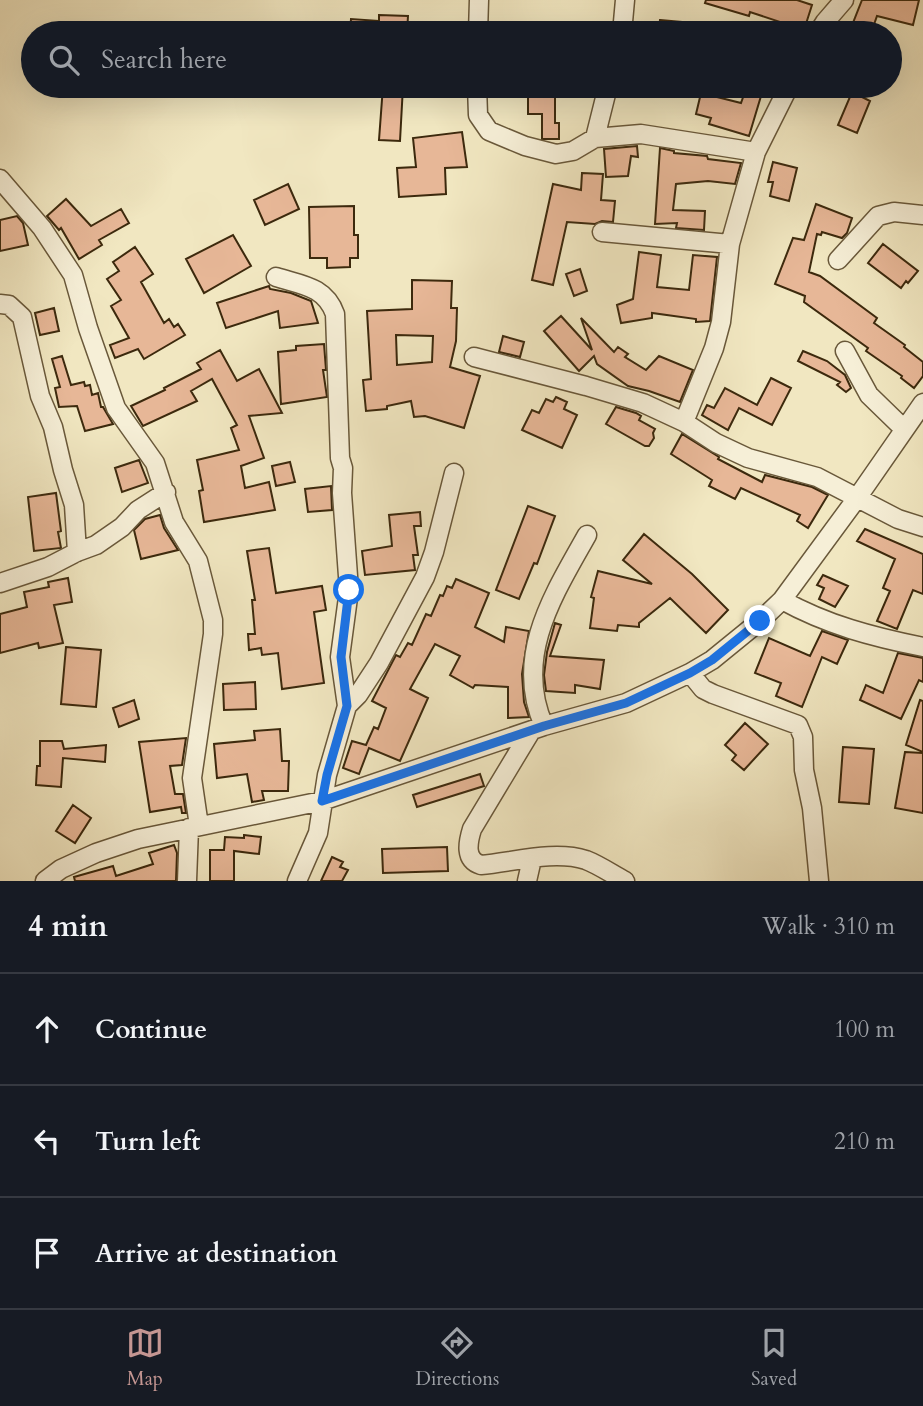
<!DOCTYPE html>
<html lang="en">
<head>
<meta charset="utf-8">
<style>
  body { margin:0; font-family:Cardo,serif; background:#20242c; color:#f1f3f6 }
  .stop { position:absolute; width:21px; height:21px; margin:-16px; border:5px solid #1a73e8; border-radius:50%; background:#fff }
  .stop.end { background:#1a73e8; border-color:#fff; box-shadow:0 2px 7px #0008 }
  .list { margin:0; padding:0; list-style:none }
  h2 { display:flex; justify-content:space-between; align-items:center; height:91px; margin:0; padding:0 28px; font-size:30px }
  h2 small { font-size:23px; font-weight:400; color:#9ea1a6 }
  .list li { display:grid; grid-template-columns:46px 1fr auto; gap:21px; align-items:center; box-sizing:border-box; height:112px; padding:0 28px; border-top:2px solid #363941 }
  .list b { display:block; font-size:26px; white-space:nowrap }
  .list em { font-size:23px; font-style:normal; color:#9ea1a6 }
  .icon { flex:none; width:38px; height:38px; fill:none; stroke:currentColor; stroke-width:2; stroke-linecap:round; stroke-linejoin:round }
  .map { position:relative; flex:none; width:923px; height:881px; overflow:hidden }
  .search { position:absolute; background:#171b24; box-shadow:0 7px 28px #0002; left:21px; right:21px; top:21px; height:77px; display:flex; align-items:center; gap:18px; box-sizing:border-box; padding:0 24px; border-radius:38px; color:#9ea1a6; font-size:26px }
  .sheet { height:427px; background:#171b24 }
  nav { display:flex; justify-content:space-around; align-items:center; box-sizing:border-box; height:98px; border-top:2px solid #363941; background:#171b24; font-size:19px; color:#9ea1a6 }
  nav a { display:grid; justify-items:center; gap:4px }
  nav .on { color:#c59692 }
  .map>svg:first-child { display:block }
  .building { fill:#e7b797; stroke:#3c290d; stroke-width:2; fill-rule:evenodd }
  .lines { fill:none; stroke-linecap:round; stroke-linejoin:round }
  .street-casing { stroke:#69583a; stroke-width:21 }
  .street { stroke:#f6efd7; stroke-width:18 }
  .route { stroke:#1a73e8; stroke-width:9 }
</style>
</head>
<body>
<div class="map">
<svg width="923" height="881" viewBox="0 0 923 881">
  <rect width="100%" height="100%" fill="#f1e7c1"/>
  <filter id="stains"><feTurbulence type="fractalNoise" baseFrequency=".00286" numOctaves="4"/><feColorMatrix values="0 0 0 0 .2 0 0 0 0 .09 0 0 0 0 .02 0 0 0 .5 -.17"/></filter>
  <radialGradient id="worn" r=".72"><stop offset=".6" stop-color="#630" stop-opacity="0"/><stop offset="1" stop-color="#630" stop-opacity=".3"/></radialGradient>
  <!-- building -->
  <path class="building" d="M706 0H797L812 5 804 30 750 12 749 16 705 3Z
    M862 0H919L913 25 877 16 871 33H849Z
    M379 15 408 16 407 33H350L351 19 379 21Z
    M660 20 715 25V33H658Z
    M383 86H403L400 141 379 140Z
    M747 86H764L749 136 709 124 711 118 696 114 701 93 741 103Z
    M555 87V123H559V139H542V114H528V88Z
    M852 92 870 101 857 133 838 125Z
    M462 132 467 167 445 168 446 194 399 197 397 168 416 167 413 138Z
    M637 146 638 157 631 156 628 176 606 177 604 149Z
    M660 148 674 151V153L707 156 708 159 741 163 735 184 708 181 676 184 673 210 705 211 704 230 676 228 677 223 655 224Z
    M773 162 797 168 789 201 770 196 773 182H768Z
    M582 173 603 174 601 200 615 201 613 222 602 221 595 224 567 222 553 285 532 280 553 184 581 190Z
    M288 184 299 209 265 225 254 200Z
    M66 199 91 226 121 209 129 223 99 240 102 245 79 259 61 228 59 230 47 216Z
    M816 204 852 218 847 233 842 238 822 232 821 235 817 234 809 272 820 276 877 318 874 323 905 345 904 347 923 362V376L914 388 901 378 902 376 866 351 868 348 804 302 805 296 775 284 793 238 804 240Z
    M354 206V235H358V258H350V267L327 268V258H310L309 207Z
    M17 216 23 223 28 245 0 251V220Z
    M233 235 251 266 204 293 186 259Z
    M883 244 918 271 908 283 906 281 901 288 868 263Z
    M135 247 153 274 141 282 164 323 169 319 174 327 178 324 185 335 144 359 138 349 115 358 110 345 129 338 111 306 121 300 107 279 119 271 113 262Z
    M639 252 661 255 657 287 689 290 693 255 717 257 710 321 696 322V319L652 313V318L621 323 617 305 633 299Z
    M580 269 587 291 574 296 566 274Z
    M412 280 452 281 451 308H457L456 341 450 367 480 376 464 428 425 416 414 417 411 401 387 406V409L366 411 363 380 371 379 367 311 412 309ZM396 335 433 336 432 362 397 365Z
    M269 286 270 289 291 293 311 301 318 323 280 328 278 311 226 328 217 303Z
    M54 308 59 331 40 335 35 313Z
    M561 316 592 350 581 318 614 352 618 347 628 354 625 357 646 370 659 356 693 370 680 402 649 391 628 386 597 364 594 356 579 371 544 331Z
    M503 336 524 342 520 357 499 352Z
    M324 344 326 370H323L327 397 281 404 278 352 296 350V346Z
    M220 350 237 381 259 369 282 413 249 416 264 458 241 466 245 488 269 482 275 510 204 522 199 491 203 490 197 460 239 450 231 428 237 425 212 379 191 391 197 401 143 426 131 406 165 390 164 388 201 369 197 363Z
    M803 351 827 361 845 375 851 388 846 392 837 385 840 382 798 361Z
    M62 356 71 385 84 382 85 386 90 385 92 395 98 393 101 407H103L113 424 85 431 77 406 59 407 55 388 60 387 52 359Z
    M771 378 791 388 772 425 739 408 728 430 702 415 707 405 714 408 725 388 757 405Z
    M556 397 567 402 564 409 577 415 562 448 522 430 532 410 539 413 546 399 553 402Z
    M616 407 636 413 641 416 639 420 655 429 653 433 654 438 649 446H645L606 424Z
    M682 434 719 457 718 459 762 482 765 475 812 487 828 495 808 528 797 521 800 515 741 488 735 499 709 486 712 480 671 454Z
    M139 460 148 483 122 492 115 468Z
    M290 462 295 482 276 486 272 466Z
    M331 486 332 510 308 512 305 489Z
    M56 493 61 531 58 532 61 548 34 551 28 497Z
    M528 506 555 516 537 564 534 563 519 599 496 590Z
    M420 512 421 526H414L418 555H413L415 570 365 575 362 551 392 546 389 515Z
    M160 515 164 528 178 550 141 559 134 530 145 519Z
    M865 529 923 554V594L913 590 897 629 877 621 890 591 883 588 895 559 857 541Z
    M644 534 692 574 728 610 706 633 670 598 639 623V627L618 625 617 631 590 628 594 598 591 597 598 571 652 584 623 560Z
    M269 548 276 593 322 586 326 610 314 612 324 683 282 689 278 653 262 655 261 648 249 650 248 634H255L252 600H255L247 551Z
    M823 575 848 586 835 607 819 599 824 588 817 585Z
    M68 578 72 602 54 605 63 643 39 648 38 643 0 653V614L27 607 24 592 49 587 48 582Z
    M456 579 489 593 475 627 504 642 506 627 529 631 522 674 524 702 529 717 508 718V687L475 685 473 688 450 675 460 656 435 644 410 689 428 698 400 761 369 748 359 774 343 768 352 741 366 745 374 727 378 729 386 708 372 701 396 655 400 657 408 643 412 645 426 614 431 616 440 595 443 596 447 586 452 588Z
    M555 623 561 625 550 656 604 660 600 689 575 685V693L546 691 544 675 547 652Z
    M822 631 848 640 837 664 822 657 802 707 776 696 781 683 755 673 769 638 810 656Z
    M66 647 101 650 96 707 61 704Z
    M898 653 923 658V682L919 680 901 719 860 700 866 685 883 693Z
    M255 682 256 709 224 710 223 684Z
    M134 700 139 719 119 727 113 708Z
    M920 700 923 701V752L906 745Z
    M745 723 768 744 744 770 732 760 736 755 725 745Z
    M280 729 282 761H289L288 791H262L264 800 252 802 247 774 217 778 214 744 255 740 254 731Z
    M186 738 182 765 170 766 175 794H183L186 813H182L181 807 150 812 139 742Z
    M40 741H62L64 749 106 745 105 762 63 758 61 787 36 785 37 766H40Z
    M843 747 874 749 869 804 839 802Z
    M905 752 923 753V813L895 808Z
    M480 774 484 786 417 807 413 795Z
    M73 805 91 818 75 843 56 831Z
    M244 835 261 837 259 854 234 851V881H210V850H224L225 837 244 838Z
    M174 845 177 853 176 881H75L74 877 113 866 116 876 153 864 149 853Z
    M447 847 448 871 383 873 382 849Z
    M332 857 343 862 340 867 348 870 342 881H321Z"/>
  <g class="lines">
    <!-- street casing -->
    <g class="street-casing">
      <path id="street" d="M478 33 479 0
        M622 33 625 0
        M818 33 825 22 844 0
        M477 86 478 115 489 131 525 146 556 154 573 151 595 138 641 134 756 152
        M595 138 608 86
        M0 179 42 228 73 275 88 328 116 408 155 463 174 522 198 561 213 620V634L192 778 199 826
        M602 232 730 244
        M838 260 878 216 894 212 923 215
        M276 277C301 285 325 286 335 314L340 458 343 468 342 493 349 590 340 657 347 706 327 775 318 833 297 881
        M0 304 9 305 22 317 40 396 53 427 63 470 74 505 77 552
        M845 351 869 395 904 429
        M474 357 586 386 643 403 684 422 716 443 748 458 817 477 898 519 923 527
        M684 422 714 348 721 322 730 244 756 152 789 86
        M0 583 48 567 77 552 96 545 122 527 138 510 166 492
        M782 600C827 625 873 637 923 647
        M690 673 703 689 713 694 798 725 803 737 804 770 812 808 819 881
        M347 706 358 695 379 663 425 577 434 552 454 473
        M544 726C513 656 554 594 587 535
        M531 731 472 829C468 842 464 860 481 865 514 862 554 850 586 860 599 865 612 874 625 881
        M45 881 61 869 96 853 138 839 322 801 544 726 626 703 690 673 712 660 760 621 782 600 857 498 923 403
        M187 881 189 828
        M527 881 532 859"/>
    </g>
    <!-- street -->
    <use href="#street" class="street"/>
  </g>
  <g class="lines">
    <!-- route -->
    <path class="route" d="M349 590 341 657 347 706 327 775 322 801 544 726 626 703 690 673 712 660 760 621"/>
  </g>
  <rect width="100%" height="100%" filter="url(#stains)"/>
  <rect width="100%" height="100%" fill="url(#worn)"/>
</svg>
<div class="stop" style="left:349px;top:590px"></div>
<div class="stop end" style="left:760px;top:621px"></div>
<div class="search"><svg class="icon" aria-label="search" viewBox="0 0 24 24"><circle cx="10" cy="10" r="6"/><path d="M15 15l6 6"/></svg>Search here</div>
</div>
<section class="sheet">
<h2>4 min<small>Walk · 310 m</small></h2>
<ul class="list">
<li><svg class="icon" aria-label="ahead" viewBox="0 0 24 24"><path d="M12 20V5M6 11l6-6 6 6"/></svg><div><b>Continue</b></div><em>100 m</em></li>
<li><svg class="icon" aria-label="left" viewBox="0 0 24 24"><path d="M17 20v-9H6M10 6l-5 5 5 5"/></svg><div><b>Turn left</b></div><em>210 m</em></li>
<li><svg class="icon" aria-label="arrive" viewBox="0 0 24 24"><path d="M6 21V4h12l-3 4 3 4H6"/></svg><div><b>Arrive at destination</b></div></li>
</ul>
</section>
<nav>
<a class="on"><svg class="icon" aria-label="map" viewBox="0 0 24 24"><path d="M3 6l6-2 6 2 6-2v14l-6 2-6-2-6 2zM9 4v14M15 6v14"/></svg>Map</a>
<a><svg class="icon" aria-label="directions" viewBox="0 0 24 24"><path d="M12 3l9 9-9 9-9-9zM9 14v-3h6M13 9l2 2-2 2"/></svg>Directions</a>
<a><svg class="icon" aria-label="saved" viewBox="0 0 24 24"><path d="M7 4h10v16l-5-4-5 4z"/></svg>Saved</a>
</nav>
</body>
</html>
